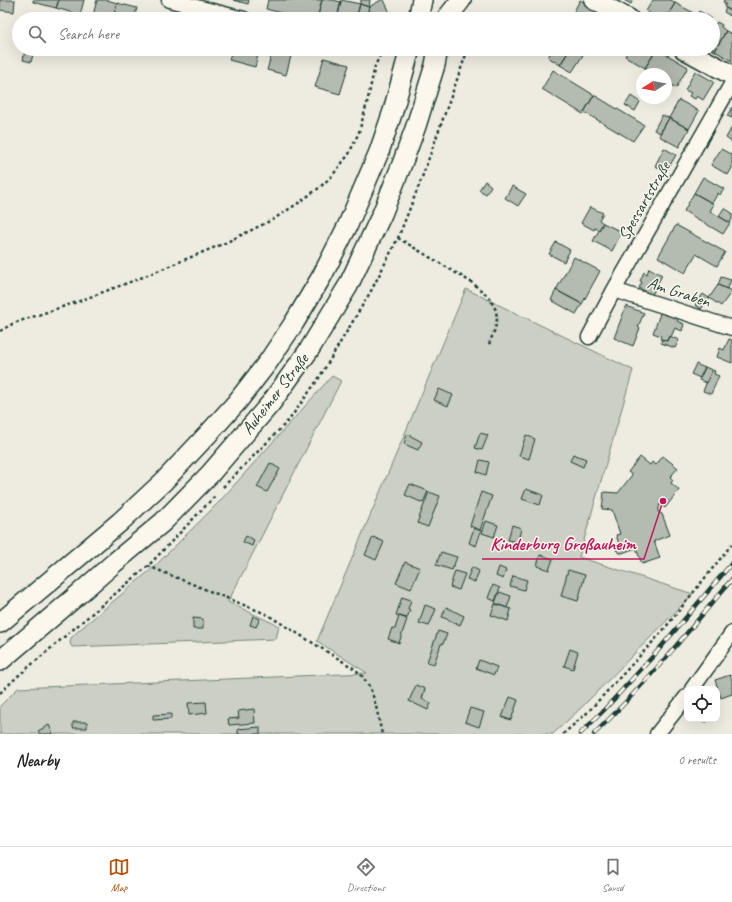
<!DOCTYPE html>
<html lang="en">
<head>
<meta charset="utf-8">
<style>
  body { margin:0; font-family:Caveat,sans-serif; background:#f2f2f2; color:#222 }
  .controls { position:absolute; right:12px; bottom:12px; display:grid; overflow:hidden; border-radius:8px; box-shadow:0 4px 16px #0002 }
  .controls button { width:36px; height:36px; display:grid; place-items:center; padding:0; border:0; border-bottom:1px solid #e0e0e0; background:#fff; color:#222; font:20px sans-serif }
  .compass { position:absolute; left:636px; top:68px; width:36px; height:36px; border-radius:50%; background:#fff; box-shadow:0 4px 16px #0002; rotate:259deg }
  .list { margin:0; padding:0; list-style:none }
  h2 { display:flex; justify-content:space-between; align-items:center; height:52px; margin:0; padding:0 16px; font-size:17px }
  h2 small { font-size:13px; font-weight:400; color:#767676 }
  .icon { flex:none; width:22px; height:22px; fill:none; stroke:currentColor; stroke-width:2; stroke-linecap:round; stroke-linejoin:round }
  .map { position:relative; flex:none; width:732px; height:734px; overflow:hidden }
  .search { position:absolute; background:#fff; box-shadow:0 4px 16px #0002; left:12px; right:12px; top:12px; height:44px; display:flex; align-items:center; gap:10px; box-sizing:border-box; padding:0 14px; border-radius:22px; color:#767676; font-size:15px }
  .sheet { height:112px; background:#fff }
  nav { display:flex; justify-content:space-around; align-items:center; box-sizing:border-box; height:56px; border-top:1px solid #e0e0e0; background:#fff; font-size:11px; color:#767676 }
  nav a { display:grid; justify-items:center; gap:2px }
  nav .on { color:#b45309 }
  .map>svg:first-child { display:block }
  .green { fill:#cbcfc4; stroke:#75867c }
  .building { fill:#b4bbb0; stroke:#1f3d34 }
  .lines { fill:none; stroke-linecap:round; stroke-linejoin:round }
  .street-casing { stroke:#1f3d34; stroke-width:17 }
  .secondary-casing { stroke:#1f3d34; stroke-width:22 }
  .path { stroke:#1f3d34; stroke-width:2.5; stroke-dasharray:3 3; stroke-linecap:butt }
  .street { stroke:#fbf7ec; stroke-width:14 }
  .secondary { stroke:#fbf7ec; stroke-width:19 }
  .rail-casing { stroke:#1f3d34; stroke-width:4.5 }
  .rail { stroke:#fbf7ec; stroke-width:3; stroke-dasharray:9; stroke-linecap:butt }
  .labels { text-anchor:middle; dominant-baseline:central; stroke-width:3; stroke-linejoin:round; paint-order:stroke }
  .street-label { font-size:17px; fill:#1f3d34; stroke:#fbf7ec }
  .leader { fill:none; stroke:#c2185b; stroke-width:1.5 }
  .callout-dot { fill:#c2185b; stroke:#fbf7ec; stroke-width:1.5 }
  .callout-label { font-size:18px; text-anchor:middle; font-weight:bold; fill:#c2185b; stroke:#fbf7ec; stroke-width:3; stroke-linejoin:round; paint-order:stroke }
</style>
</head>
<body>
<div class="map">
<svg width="732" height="734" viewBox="0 0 732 734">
  <rect width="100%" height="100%" fill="#eeece1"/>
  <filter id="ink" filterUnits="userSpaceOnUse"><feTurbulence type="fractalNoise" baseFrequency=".025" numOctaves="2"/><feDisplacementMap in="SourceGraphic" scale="8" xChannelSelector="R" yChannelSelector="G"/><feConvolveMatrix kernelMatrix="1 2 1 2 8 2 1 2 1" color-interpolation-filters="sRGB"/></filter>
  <g filter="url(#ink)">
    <!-- green -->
    <path class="green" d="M466 289 633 370 579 557 693 594 582 707 553 734H0V706L18 688 367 673 317 641Z
      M332 376 341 381 228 602 279 626 276 639 72 647 70 643 71 638 78 631 154 567 219 502Z"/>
    <!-- building -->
    <path class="building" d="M0 0H15L14 12 0 10Z
      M33 0H59L56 8 33 2Z
      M59 0H84L80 15 56 8Z
      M97 0H107L117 3 113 19H92Z
      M233 0H249L248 4Z
      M268 0H322L317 19H304L266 9Z
      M322 0H333L341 2 337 19H317Z
      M341 0 360 4 356 19H337Z
      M361 0H370L369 7 360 4Z
      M381 0H384L391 15 384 19H366L369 7Z
      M580 0 603 12 600 16 605 19H570Z
      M624 0H633L631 4Z
      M653 0H671L675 3 666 19H659L646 11Z
      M724 0H732V11L724 7 726 4 723 2Z
      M117 3 137 8 134 19H113Z
      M675 3 692 12 688 19H666Z
      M360 4 369 7 366 19H356Z
      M726 8 732 12V17L724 12Z
      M699 11 711 18 710 19H697L699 16 696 15Z
      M717 22 722 25 721 27 726 31 715 51 711 49H713V24L715 25Z
      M726 31 732 34V61L715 51Z
      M232 49H254L259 51 255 67 229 60Z
      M273 49H280L292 52 286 75 267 70Z
      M553 49H570L560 65 548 57Z
      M570 49H573L583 55 572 72 560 65Z
      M629 49H657L645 68 625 56Z
      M657 49 688 67 676 88 671 85 669 88 666 86V74H649L651 72 645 68Z
      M25 50 34 51 31 62 23 60Z
      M324 58 349 65 340 94 315 87Z
      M553 70 594 95 583 114 542 89Z
      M695 71 714 82 703 100 697 96 695 99 689 96 691 93 685 90Z
      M594 95 644 125 633 141 584 112Z
      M631 96 640 102 635 111 625 105Z
      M679 100 699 111 689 129 669 118Z
      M732 107V118L727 116Z
      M662 115 669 118 660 133 654 130Z
      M669 118 689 129 679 147 659 136Z
      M732 127V142L726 138Z
      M664 148 676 155 666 172 655 166Z
      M721 149 732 155V168L728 175 711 165Z
      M703 177 724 189 720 195 718 193 712 203 694 193Z
      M485 181 491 186 486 194 479 190Z
      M512 186 526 194 518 206 505 198Z
      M694 193 714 204 710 211 730 223 723 234 684 211Z
      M590 207 603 213 599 220 603 223 599 230 595 228 594 230 581 223Z
      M724 208 732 213V219L730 223 719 216Z
      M603 223 622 232 612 251 593 241Z
      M676 225 725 252 717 266 696 254 685 273 658 257Z
      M556 242 570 250 564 262 549 254Z
      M574 257 600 271 582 304 556 290Z
      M649 268 662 275 652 295 639 288 642 282 640 281 644 272 647 274Z
      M721 277 731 280 727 289 718 285Z
      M718 285 732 291 721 306 709 298Z
      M556 290 582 304 576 314 551 300Z
      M703 294 709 298 701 309 695 305Z
      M626 306 644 313 638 327 640 328 633 346 614 338Z
      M661 311 678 318 677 321 684 324 682 331 675 328 671 337 669 336 667 341 660 339 661 336 653 333Z
      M669 336 679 340 675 348 661 343 662 339 667 341Z
      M729 339 732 340V363L717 357 720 348 724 350Z
      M696 364 705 368 700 378 691 374Z
      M705 367 712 370 707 383 699 380Z
      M712 370 715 371 714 374 719 376 711 394 703 391Z
      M439 389 453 395 448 406 434 400Z
      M480 433 488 435 482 450 475 448Z
      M407 434 422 442 418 450 404 444Z
      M526 435 535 439 529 459 519 456Z
      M573 454 586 459 583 467 570 461Z
      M663 456 678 468 670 477 673 480 671 483 679 490 665 508 660 504 658 512 662 514 670 535 654 541 660 558 642 564 636 548 622 553H619L616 550V547L619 544 616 535 620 534 612 510 602 509 604 492 618 493 632 475 628 472 640 457 650 465 652 462 656 465Z
      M480 460 489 462 486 475 477 472Z
      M270 463 280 469 267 492 257 487Z
      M410 484 428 491 423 503 405 495Z
      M526 489 543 495 540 505 522 499Z
      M429 492 440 496 428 527 417 523Z
      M481 492 492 496 480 530 470 526Z
      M486 521 498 525 494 537 482 533Z
      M512 525 521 528 518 542 508 540Z
      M474 528 481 531 476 546 469 543Z
      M246 536 254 540 252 546 243 542Z
      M373 537 384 542 376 560 365 555Z
      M441 552 457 557 452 570 436 565Z
      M540 555 553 559 549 570 537 566Z
      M405 562 420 568 411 589 396 583Z
      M472 567 479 571 475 582 467 579Z
      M499 567 506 570 503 579 496 576Z
      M568 570 585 575 578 601 561 596Z
      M455 571 465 574 459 590 450 587Z
      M513 576 527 580 524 590 510 586Z
      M493 585 500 588 495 601 488 598Z
      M499 592 511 596 507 608 495 603Z
      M402 597 411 600 408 609 410 610 407 618 396 615Z
      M495 604 511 609 508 621 491 615Z
      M425 605 436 609 429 626 419 623Z
      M446 607 464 616 460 625 442 617Z
      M253 616 260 619 256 627 250 625Z
      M399 616 407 619 399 643 388 639 392 628 395 629Z
      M193 618 203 619V629H193Z
      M438 631 447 634 443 644H441L434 664 427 662Z
      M570 649 578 652 573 669 564 666Z
      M479 660 497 667 494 675 476 668Z
      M730 675 732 680V694L721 698 715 680Z
      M416 685 425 689 422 699 431 703 428 710 409 701Z
      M510 697 518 700 511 720 502 717Z
      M206 702 207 713 189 715 188 703Z
      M470 708 484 712 479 727 465 722Z
      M254 709 255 723 229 725 228 719 239 718 238 711Z
      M171 714V719L153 720V715Z
      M693 719H708L707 722Z
      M73 722H87V728H73Z
      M49 725 53 734H40L38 731Z
      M260 727V734H238V729Z"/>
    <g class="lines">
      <!-- street casing -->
      <g class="street-casing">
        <path id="street" d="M169 0 244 19
          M614 290 732 328
          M589 337 614 290 732 83
          M692 689 732 633
          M657 734 687 696"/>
      </g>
      <!-- secondary casing -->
      <g class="secondary-casing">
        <path id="secondary" d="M594 0 629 19
          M418 19 422 0
          M446 19 461 0
          M684 49 732 75
          M0 623 120 522 164 481 209 433 237 402 268 362 294 323 322 276 347 227 379 152 393 111 410 49
          M0 661 73 599 114 563 163 522 210 474 271 403 309 350 348 286 382 214 402 164 416 126 435 65 438 49"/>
      </g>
      <!-- path -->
      <path class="path" d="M398 238 471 282 488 296 496 310 497 319 495 329 488 347
        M0 331 14 323 74 303 138 279 225 243 272 220 297 204 319 188 332 176 349 154 359 132 367 103 375 66 383 49
        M223 487 289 420 319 378 371 291 398 238 420 183 468 49
        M148 566 266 614 355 669C358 672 362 675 364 679 375 691 378 718 382 734
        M0 693 18 676 148 566 216 495
        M563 734 587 713 661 633 732 544"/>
      <!-- street -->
      <use href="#street" class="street"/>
      <!-- secondary -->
      <use href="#secondary" class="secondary"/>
      <!-- rail casing -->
      <g class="rail-casing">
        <path id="rail" d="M580 734 604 710 655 654 732 563
          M594 734C644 686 688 632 732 579"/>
      </g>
      <!-- rail -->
      <use href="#rail" class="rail"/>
    </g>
  </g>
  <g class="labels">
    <!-- street labels -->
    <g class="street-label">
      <text transform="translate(644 201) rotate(-60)">Spessartstraße</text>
      <text transform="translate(679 292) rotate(18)">Am Graben</text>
      <text transform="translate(275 394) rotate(-52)">Auheimer Straße</text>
    </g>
  </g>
  <!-- callouts -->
  <path class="leader" d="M663 501L644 559H482"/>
  <circle class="callout-dot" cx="663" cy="501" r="4"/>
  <g class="callout-label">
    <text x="563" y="550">Kinderburg Großauheim</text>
  </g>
</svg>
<div class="controls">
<button><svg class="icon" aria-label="locate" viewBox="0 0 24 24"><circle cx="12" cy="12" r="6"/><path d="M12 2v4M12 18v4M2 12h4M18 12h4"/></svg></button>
</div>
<svg class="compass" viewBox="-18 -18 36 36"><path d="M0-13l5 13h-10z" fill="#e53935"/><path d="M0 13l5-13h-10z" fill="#767676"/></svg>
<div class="search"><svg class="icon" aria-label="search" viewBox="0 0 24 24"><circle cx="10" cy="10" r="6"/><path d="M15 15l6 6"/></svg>Search here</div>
</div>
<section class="sheet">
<h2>Nearby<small>0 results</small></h2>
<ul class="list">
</ul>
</section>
<nav>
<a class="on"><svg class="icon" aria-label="map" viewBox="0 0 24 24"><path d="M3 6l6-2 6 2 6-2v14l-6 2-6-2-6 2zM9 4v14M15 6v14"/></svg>Map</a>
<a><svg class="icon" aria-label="directions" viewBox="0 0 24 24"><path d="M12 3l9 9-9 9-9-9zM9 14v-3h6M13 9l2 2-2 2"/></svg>Directions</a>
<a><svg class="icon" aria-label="saved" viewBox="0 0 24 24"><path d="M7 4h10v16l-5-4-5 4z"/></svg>Saved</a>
</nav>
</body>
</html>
